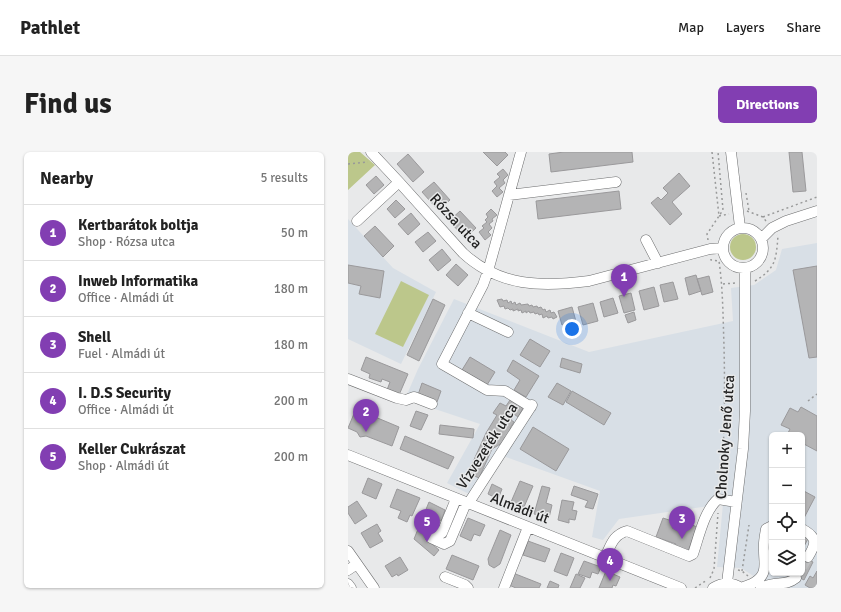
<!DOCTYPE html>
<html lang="en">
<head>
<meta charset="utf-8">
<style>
  body { margin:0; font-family:Signika,sans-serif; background:#f6f6f6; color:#222 }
  .controls { position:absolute; right:12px; bottom:12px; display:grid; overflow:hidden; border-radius:6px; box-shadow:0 1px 3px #0004 }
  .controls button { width:36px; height:36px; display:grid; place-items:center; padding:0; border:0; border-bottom:1px solid #e0e0e0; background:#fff; color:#222; font:20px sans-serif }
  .you { position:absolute; left:224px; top:177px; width:14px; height:14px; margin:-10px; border:3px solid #fff; border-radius:50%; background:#1a73e8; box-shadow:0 0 0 6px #1a73e833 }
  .badge { display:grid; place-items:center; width:26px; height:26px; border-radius:50%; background:#823eb2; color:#fff; font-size:13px; font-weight:700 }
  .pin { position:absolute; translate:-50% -33px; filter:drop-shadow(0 1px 2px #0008) }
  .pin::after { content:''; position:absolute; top:21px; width:14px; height:12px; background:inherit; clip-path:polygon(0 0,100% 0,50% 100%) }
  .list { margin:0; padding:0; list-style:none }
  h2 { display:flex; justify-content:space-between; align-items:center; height:52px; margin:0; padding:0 16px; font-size:17px }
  h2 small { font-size:13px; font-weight:400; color:#767676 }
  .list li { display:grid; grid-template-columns:26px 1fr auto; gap:12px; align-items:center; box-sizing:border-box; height:56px; padding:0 16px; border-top:1px solid #e0e0e0 }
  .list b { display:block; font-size:15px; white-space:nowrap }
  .list p { margin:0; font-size:13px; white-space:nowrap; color:#767676 }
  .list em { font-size:13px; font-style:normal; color:#767676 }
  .icon { flex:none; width:22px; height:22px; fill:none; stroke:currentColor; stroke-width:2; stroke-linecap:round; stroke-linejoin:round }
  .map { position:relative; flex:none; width:469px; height:436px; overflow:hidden; border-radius:6px }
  header { display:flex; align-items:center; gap:24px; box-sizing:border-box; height:56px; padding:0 20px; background:#fff; border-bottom:1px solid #e0e0e0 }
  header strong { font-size:19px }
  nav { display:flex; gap:22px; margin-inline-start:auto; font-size:14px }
  .intro { display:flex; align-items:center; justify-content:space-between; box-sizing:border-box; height:96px; padding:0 24px }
  h1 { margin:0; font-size:28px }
  .button { padding:10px 18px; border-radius:6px; background:#823eb2; color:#fff; font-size:14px; font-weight:700 }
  main { display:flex; gap:24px; padding:0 24px }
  aside { flex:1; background:#fff; border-radius:6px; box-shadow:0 1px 3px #0004 }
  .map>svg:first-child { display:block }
  .built { fill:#d8dfe6; fill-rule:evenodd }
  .green { fill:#bcc78b }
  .building { fill:#b4b4b5; stroke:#9a999b }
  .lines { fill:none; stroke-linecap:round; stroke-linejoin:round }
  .minor-tunnel { stroke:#c0c1c2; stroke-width:10; stroke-dasharray:10 5; stroke-linecap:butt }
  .minor-casing { stroke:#6d6e6f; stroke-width:11 }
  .path { stroke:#989999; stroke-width:1.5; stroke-dasharray:2 3; stroke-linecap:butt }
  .minor { stroke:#fff; stroke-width:10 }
  .labels { text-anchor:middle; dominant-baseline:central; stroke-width:3; stroke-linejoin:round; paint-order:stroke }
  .street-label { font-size:15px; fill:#222; stroke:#e8e9ea }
</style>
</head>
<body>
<header>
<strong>Pathlet</strong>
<nav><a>Map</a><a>Layers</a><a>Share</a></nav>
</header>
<div class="intro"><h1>Find us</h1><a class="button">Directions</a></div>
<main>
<aside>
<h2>Nearby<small>5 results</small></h2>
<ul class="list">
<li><span class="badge">1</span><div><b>Kertbarátok boltja</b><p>Shop · Rózsa utca</p></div><em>50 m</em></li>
<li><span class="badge">2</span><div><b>Inweb Informatika</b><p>Office · Almádi út</p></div><em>180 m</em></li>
<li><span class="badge">3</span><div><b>Shell</b><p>Fuel · Almádi út</p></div><em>180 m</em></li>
<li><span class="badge">4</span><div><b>I. D.S Security</b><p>Office · Almádi út</p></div><em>200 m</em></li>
<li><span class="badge">5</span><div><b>Keller Cukrászat</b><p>Shop · Almádi út</p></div><em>200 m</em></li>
</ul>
</aside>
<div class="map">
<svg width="469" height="436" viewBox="0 0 469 436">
  <rect width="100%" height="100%" fill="#e8e9ea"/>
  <!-- built -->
  <path class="built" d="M0 67 45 116 88 140 53 212 0 187Z
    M469 91V436H414L407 425 393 416 369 415 375 352 271 367 255 388 244 385 252 339 155 304 129 346 99 331 132 272 57 247 70 217 106 147 241 200 385 169 383 136 406 133 428 118 434 97ZM424 283H454V421H424Z"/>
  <!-- green -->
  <path class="green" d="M0 0H12L27 13 0 38Z
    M382 95a13 13 0 1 1 26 0a13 13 0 1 1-26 0Z
    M53 129 81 143 55 195 27 182Z"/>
  <!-- building -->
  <path class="building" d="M135 0H157L160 3 149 14Z
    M216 0H284L285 10 203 20 201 2Z
    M441 0H454L458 39 445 40Z
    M60 2 76 20 65 30 49 12Z
    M155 17 160 23 155 28 157 31 151 36 155 40 149 45 144 39 149 34 146 30 152 25 149 22Z
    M331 21 342 34 324 50 334 62 322 73 303 51 310 45 313 48 320 41 315 36Z
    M28 24 36 33 26 42 18 33Z
    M86 30 102 48 90 58 74 40Z
    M271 39 273 57 190 67 188 49Z
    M48 48 57 57 47 66 39 57Z
    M143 57 149 63 144 67 145 69 141 72 144 76 140 80 143 83 137 88 131 80 136 76 134 74 139 70 137 68 140 65 138 62Z
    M112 59 128 76 117 86 101 69Z
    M63 61 72 72 60 83 50 72Z
    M27 74 46 94 35 105 16 84Z
    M80 80 88 89 75 100 67 90Z
    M94 97 103 108 90 119 81 108Z
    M108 112 120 123 110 134 98 123Z
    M0 113 36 119 32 146 11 142 13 134 0 131Z
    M469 114V205L461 206 445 118Z
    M348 123 353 139 341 143 337 126Z
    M361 124 365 140 354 143 349 127Z
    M325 130 330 147 316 150 312 133Z
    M306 135 311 154 296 158 291 139Z
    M283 141 287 158 276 161 271 144Z
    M265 146 270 161 256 165 252 150Z
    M85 147 97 153 71 209 59 203Z
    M154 147 155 149 159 148 160 151 163 149 164 152 167 150 168 153 172 151 173 153 180 152 181 154 184 153 185 155 189 154 190 156 193 155 195 158 197 157 198 160 202 158 203 161 206 160 209 165 205 167 204 165 200 166 199 164 195 166 194 162 191 163 190 161 187 162 186 160 182 161 181 159 178 161V159L174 161 173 158 170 159V157L165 159V157L162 158 160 156 157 157 156 154 152 155 149 148Z
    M245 151 250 169 235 173 230 155Z
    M224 155 229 173 222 175 221 171 214 173 210 159Z
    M286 160 288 168 280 171 277 163Z
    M182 187 202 199 192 215 172 203Z
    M18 205 60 222 51 243 39 238 42 230 34 227 33 230 21 226 22 222 13 218Z
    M122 205 147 220 139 233 114 218Z
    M214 206 234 212 232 221 212 215Z
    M165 208 191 224 178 245 166 238 172 228 159 219Z
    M74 231 93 239 89 250 70 243Z
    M209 231 223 239 215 253 200 245Z
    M224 239 263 261 256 273 218 250Z
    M162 248 175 256 170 265 166 262 163 268 166 270 162 276 165 278 159 287 157 285 154 291 144 297 131 326 120 321 138 281 149 263 145 261 152 251 158 254Z
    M453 255 469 264V299L454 291V283H439L442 277 433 273 442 256 450 260Z
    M8 257 51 275 44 294 18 284 12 285 9 280 0 276Z
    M68 259 80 263 73 278 62 274Z
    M92 273 126 277 125 286 91 282Z
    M185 275 221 297 208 319 172 297Z
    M57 284 106 305 100 317 52 297Z
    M20 326 34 332 28 347 14 341Z
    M172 329 185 334 176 355 163 350Z
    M144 332 154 337 150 347 140 342Z
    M194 334 202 336 198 351 204 353 201 366 186 362Z
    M226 334 250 342 245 357 237 355 240 349 223 343Z
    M49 337 72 346 64 364 62 363 59 370 50 366 53 359 42 355Z
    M454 338 467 345 456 366 454 365Z
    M214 348 226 350 224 358 229 359 227 368 221 367V371L210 368Z
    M9 349 19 364 7 372 0 361V355Z
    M81 350 97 358 93 369 86 366 77 386 91 398 86 404 66 387Z
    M120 366 137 373 132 384 126 382 123 389 112 384Z
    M315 366 327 370 324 376 333 380 337 370 349 375 339 402 326 397 328 392 308 385Z
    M29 372 33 379 30 381 35 389 22 396 13 381Z
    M152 378 163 383 152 412 146 416 141 413 140 407Z
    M454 381 461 385 454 398Z
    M180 389 202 397 197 410 175 403Z
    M213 401 226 406 219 424 206 419Z
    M104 403 131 414 125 428 98 417Z
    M454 404 465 410 456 428 442 421H454Z
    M52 405 60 418 50 424 49 422 44 425 37 414Z
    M236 409 253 415 250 422 244 420 242 426 230 422Z
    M258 419 272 425 268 434 265 433 264 436H251Z
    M469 419V436H462L457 433 462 424 465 426Z
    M165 421 193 432 191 436H168L161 433Z
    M228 422 237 426 232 436H222Z
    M202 429 211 433 210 436H199Z"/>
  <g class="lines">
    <!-- minor-tunnel -->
    <path class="minor-tunnel" d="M454 415 460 405"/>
    <!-- minor casing -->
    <g class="minor-casing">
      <path id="minor" d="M23 0 51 30 115 101C152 135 193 135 241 129L362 97 375 96
        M173 0 140 119 135 133 94 212 139 238 157 239 183 255
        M383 0 392 75
        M161 43 268 30
        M9 69 51 30
        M375 96a20 20 0 1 1 40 0a20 20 0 1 1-40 0Z
        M414 86 424 76 438 69 469 59
        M298 88 310 111
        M120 161 160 180
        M0 227 49 246 58 248 66 245 84 252
        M0 303 333 436
        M120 352 184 253
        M454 377C469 385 469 391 460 405
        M87 378 94 381 108 347
        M83 386 96 392 102 389 118 351
        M0 399 26 436
        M257 405C263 393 265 383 279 379L341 404 345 402C351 385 356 359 370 347L388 350
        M0 418 9 412
        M97 425 117 433 120 436
        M379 431 395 297 397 259V116
        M0 432 3 436
        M156 436 180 375
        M365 436C375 430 384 430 393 436
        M393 436C397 434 403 433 407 430 420 422 416 411 416 399 415 392 417 383 418 377L424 374
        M413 436C426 428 437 435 448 426"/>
    </g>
    <!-- path -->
    <path class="path" d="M364 0 371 64
      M0 12 20 10
      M398 41 401 59
      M399 59 415 65 418 69
      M371 64 381 62
      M415 65 469 45
      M360 88 359 82 375 58 370 0
      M363 107V108L371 109C375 137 375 166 376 194 377 242 377 290 372 338
      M407 129C428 116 428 108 430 84L429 83
      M375 132 387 131
      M460 249 469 242
      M390 418 394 419 400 424
      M394 419 401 373
      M362 426 366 417 370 361
      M347 436 359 428"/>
    <!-- minor -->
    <use href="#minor" class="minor"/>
  </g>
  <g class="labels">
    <!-- street labels -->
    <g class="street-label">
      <text transform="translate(108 69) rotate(47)">Rózsa utca</text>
      <text transform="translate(377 285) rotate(-86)">Cholnoky Jenő utca</text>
      <text transform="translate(139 294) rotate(-57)">Vízvezeték utca</text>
      <text transform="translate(172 356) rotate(21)">Almádi út</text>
    </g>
  </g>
</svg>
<div class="controls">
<button>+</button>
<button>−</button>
<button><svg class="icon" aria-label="locate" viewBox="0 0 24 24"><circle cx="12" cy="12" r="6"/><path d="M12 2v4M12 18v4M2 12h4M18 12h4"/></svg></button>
<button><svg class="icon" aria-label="layers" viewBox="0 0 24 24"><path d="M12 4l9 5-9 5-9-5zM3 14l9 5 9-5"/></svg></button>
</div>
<div class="you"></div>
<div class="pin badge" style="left:276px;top:145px">1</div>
<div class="pin badge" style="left:18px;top:280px">2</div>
<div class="pin badge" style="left:334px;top:387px">3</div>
<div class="pin badge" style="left:262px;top:429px">4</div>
<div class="pin badge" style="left:79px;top:390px">5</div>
</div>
</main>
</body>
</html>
